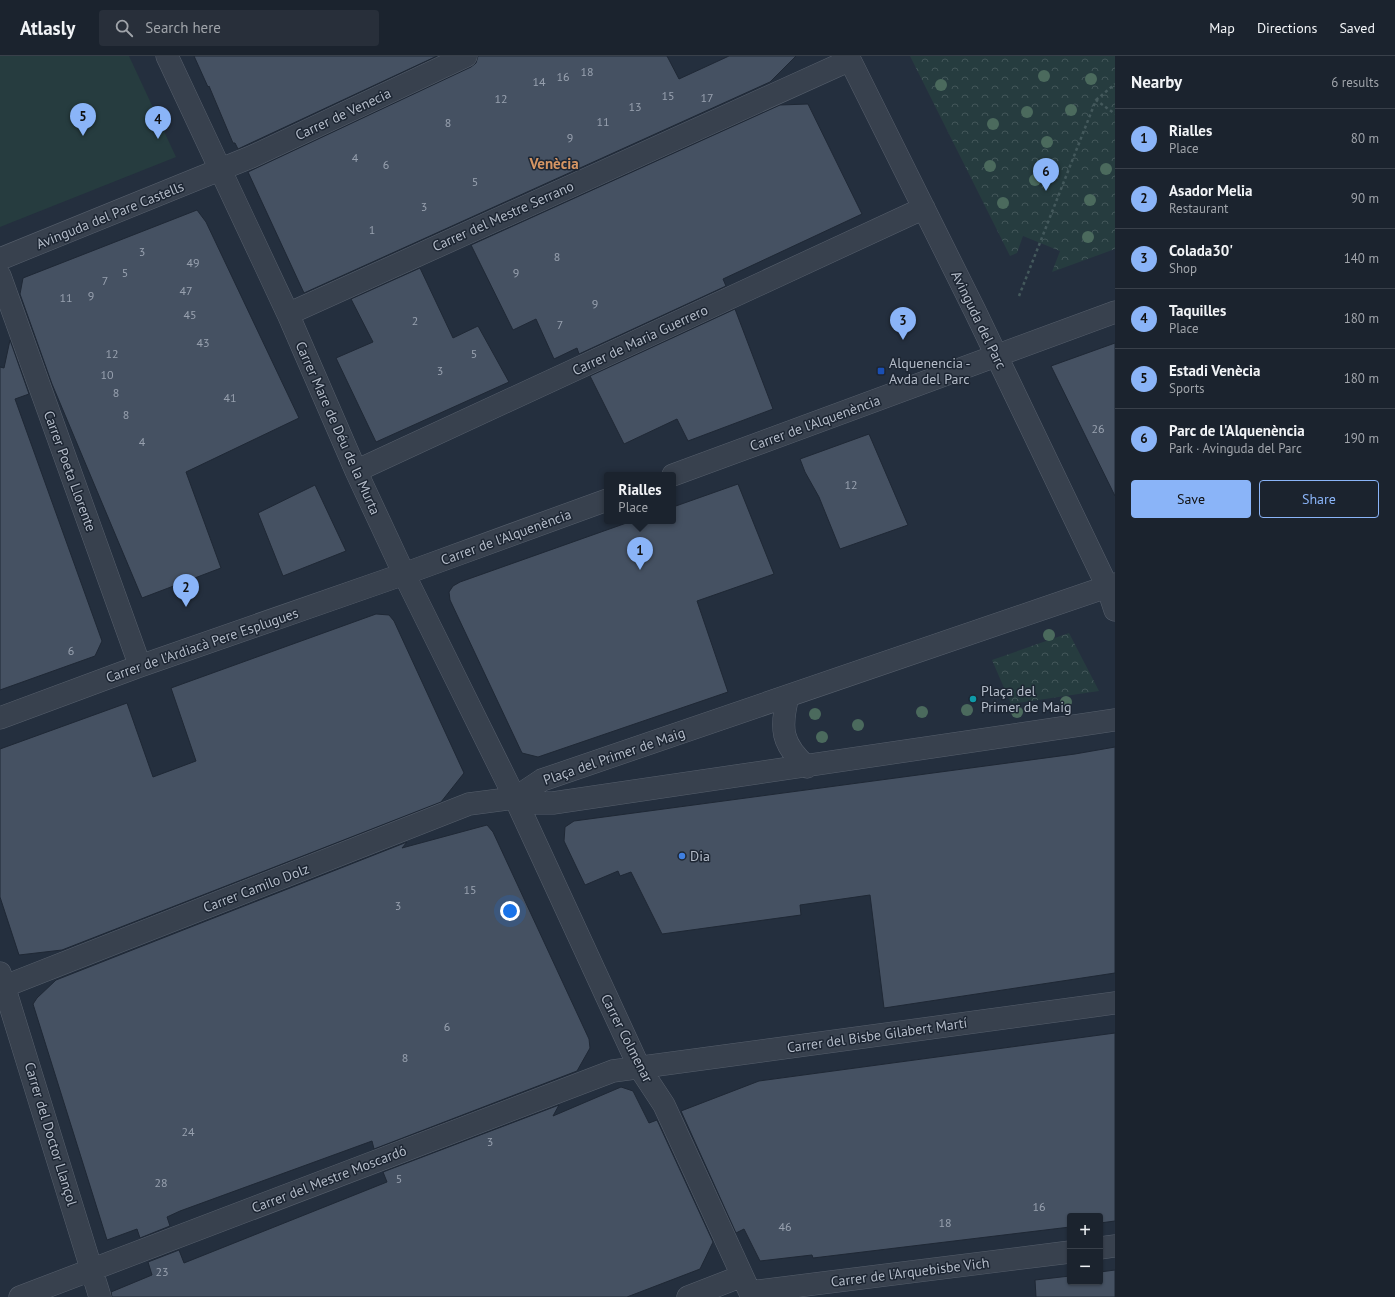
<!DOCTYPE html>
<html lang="en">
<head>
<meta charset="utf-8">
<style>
  body { margin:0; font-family:"PT Sans",sans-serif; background:#282f3a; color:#f1f3f6 }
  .controls { position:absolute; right:12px; bottom:12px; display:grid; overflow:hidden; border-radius:4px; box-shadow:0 1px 3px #0004 }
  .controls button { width:36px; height:36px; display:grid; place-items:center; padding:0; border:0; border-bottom:1px solid #39404a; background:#1b232e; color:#f1f3f6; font:20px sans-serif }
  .you { position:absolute; left:510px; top:855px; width:14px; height:14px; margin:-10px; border:3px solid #fff; border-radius:50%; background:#1a73e8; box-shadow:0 0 0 6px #1a73e833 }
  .badge { display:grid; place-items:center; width:26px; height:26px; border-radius:50%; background:#8ab4f8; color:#111; font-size:13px; font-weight:700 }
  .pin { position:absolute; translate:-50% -33px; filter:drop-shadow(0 1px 2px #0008) }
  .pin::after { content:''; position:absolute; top:21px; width:14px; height:12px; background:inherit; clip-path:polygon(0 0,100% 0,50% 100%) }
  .popup { position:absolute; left:604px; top:416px; width:72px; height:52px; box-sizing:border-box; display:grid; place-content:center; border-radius:4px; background:#1b232e; filter:drop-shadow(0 1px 3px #0005); font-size:13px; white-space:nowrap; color:#a0a4aa }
  .popup b { font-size:15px; color:#f1f3f6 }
  .popup::after { content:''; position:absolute; left:50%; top:100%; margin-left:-8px; border:8px solid transparent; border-top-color:#1b232e }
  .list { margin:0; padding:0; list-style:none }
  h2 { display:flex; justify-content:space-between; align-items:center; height:52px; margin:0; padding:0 16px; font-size:17px }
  h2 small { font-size:13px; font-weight:400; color:#a0a4aa }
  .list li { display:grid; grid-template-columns:26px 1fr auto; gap:12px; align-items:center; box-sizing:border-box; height:60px; padding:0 16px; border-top:1px solid #39404a }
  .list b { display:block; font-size:15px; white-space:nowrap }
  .list p { margin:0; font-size:13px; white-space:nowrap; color:#a0a4aa }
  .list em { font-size:13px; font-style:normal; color:#a0a4aa }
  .actions { display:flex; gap:8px; padding:12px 16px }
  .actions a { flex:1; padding:9px 0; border:1px solid #8ab4f8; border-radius:4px; text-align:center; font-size:14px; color:#8ab4f8 }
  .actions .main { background:#8ab4f8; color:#111 }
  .icon { flex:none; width:22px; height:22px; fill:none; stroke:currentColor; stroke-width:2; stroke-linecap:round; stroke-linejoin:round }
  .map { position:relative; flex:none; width:1115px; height:1241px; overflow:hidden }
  header { display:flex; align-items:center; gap:24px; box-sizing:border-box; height:56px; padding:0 20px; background:#1b232e; border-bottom:1px solid #39404a }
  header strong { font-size:19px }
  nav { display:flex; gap:22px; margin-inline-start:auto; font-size:14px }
  .search { width:280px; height:36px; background:#282f3a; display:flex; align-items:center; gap:10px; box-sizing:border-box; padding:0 14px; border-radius:4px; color:#a0a4aa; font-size:15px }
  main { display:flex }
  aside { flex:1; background:#1b232e }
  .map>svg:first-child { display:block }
  .grass { fill:#263c3f }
  .park { fill:url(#park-crowns) }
  .building { fill:#455162; stroke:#1f2835 }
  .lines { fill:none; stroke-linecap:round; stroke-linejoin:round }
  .street-casing { stroke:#565f6c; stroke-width:23 }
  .path { stroke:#44595c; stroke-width:2.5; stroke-dasharray:3 3; stroke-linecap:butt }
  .street { stroke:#38414e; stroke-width:22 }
  .tree { fill:#4b6a5d }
  .transit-dot { fill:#1a4fb4; stroke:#1d2633; stroke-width:1.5 }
  .culture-dot { fill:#0f9aa8; stroke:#1d2633; stroke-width:1.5 }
  .shop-dot { fill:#3f7fe0; stroke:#1d2633; stroke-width:1.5 }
  .labels { text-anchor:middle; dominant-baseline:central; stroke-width:3; stroke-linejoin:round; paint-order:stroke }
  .number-label { font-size:12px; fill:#98a1af }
  .street-label { font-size:14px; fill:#b4bcc9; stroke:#1d2633 }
  .poi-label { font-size:14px; fill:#b4bcc9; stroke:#1d2633; text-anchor:start }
  .neighbourhood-label { font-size:15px; font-weight:bold; fill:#d59563; stroke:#1d2633 }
</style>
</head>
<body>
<header>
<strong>Atlasly</strong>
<div class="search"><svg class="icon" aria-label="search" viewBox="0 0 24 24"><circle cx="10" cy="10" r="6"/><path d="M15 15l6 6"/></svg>Search here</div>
<nav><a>Map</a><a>Directions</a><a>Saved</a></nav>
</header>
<main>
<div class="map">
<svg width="1115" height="1241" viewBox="0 0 1115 1241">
  <defs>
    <pattern id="park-crowns" width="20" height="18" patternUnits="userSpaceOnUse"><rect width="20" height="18" fill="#263c3f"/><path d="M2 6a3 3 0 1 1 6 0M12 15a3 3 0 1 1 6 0" fill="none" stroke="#435659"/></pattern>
  </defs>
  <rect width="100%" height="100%" fill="#242f3e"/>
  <!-- grass -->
  <path class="grass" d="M0 0H129L176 101 0 171Z"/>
  <!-- park -->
  <path class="park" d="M910 0H1115V193L1052 216 1060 195 1023 180 1017 197 1010 200Z
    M1069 577 1099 635 1011 648 992 604Z"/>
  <!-- building -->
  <path class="building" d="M194 0H437L238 93 235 87H233L209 30 208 31Z
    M478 0H667L679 23 729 0H796L770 26 304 237 248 116 471 11 476 7Z
    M808 48 862 158 723 223 726 230 579 298 577 292 554 303 536 263 513 274 471 189 780 49Z
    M197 154 206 166 299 362 186 416 221 512 142 542 52 328 20 238 23 222Z
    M420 212 453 282 478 270 509 326 376 386 336 302 373 286 351 243Z
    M735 253 773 353 688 385 677 363 624 388 590 320Z
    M10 284 29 338 15 343 102 585 95 600 0 634V311L4 312Z
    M1115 287V440L1051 310Z
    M869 378 908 469 840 493 819 441 805 416 800 403Z
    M738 428 774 518 697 545 728 636 538 701 522 697 450 544 449 536 453 530 460 526 632 465H673V451Z
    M315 429 346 495 283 520 258 457Z
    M376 558 389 559 394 565 464 717 441 746 62 894 19 899 0 841V693L127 647 153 721 196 705 171 632Z
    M1115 691V917L884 952 870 839 800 849 801 859 662 878 631 816 620 820 618 815 585 829 564 785 565 771 574 765 1075 698Z
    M487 769 493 776 589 983 590 992 577 1015 374 1093 372 1085 180 1155 167 1161 170 1170 140 1182 137 1173 107 1184 33 948 37 942 56 924 407 786 402 792Z
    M1115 977V1165L1100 1167V1160H1070V1171L813 1202 812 1199 760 1205 744 1173 736 1177 681 1055 759 1025Z
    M621 1031 633 1035 649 1067 657 1064 713 1186 700 1213 627 1241H112L111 1236 152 1219 148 1206 179 1194 184 1207 387 1126 383 1116 559 1049 553 1060Z
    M1115 1214V1241H1036L1035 1224 1070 1220V1226H1100V1216Z"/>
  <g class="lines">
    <!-- street casing -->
    <g class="street-casing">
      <path id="street" d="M167 0 288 258 356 415 404 518 515 742 639 1011 664 1049 752 1241
        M848 0 975 255 1107 530 1115 554
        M0 203 251 101 466 0
        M0 220 140 610
        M288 258 850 4
        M356 415 924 152
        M673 419 1115 256
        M788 640C780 672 781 688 807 711
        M0 662 140 610 404 518 607 444
        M515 742 542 724 1115 528
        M0 917 100 1241
        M0 932 469 748 515 742 536 747H553L1115 664
        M1100 1192 1115 1190
        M750 1236 1070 1196
        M20 1241 613 1015 1115 947
        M688 1241 742 1220"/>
    </g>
    <!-- path -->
    <path class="path" d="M1096 44 1115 28
      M1019 240 1096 44 1115 58"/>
    <!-- street -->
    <use href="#street" class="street"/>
  </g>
  <!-- trees -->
  <g class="tree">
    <circle cx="1044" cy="20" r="6"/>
    <circle cx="1091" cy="23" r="6"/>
    <circle cx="941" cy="29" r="6"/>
    <circle cx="1071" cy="54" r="6"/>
    <circle cx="1027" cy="56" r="6"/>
    <circle cx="993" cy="68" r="6"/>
    <circle cx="1047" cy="86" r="6"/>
    <circle cx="990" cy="110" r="6"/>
    <circle cx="1106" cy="113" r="6"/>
    <circle cx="1035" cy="124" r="6"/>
    <circle cx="1090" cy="144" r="6"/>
    <circle cx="1003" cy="147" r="6"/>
    <circle cx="1088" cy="181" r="6"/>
    <circle cx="1049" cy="579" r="6"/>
    <circle cx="1066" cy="646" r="6"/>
    <circle cx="967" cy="654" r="6"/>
    <circle cx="922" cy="656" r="6"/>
    <circle cx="1017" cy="656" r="6"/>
    <circle cx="815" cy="658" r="6"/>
    <circle cx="858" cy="669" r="6"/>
    <circle cx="822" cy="681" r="6"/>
  </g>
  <!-- markers -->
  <rect class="transit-dot" x="877" y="311" width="8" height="8" rx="2"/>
  <circle class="culture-dot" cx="973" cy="643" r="4"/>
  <circle class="shop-dot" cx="682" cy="800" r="4"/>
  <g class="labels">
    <!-- number labels -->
    <g class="number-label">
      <text x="587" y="15">18</text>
      <text x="563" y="20">16</text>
      <text x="539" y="25">14</text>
      <text x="668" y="39">15</text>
      <text x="707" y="41">17</text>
      <text x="501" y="42">12</text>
      <text x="635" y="50">13</text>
      <text x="603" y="65">11</text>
      <text x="448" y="66">8</text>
      <text x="570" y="81">9</text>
      <text x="355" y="101">4</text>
      <text x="386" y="108">6</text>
      <text x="475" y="125">5</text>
      <text x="424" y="150">3</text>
      <text x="372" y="173">1</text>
      <text x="142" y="195">3</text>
      <text x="557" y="200">8</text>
      <text x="193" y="206">49</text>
      <text x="125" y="216">5</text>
      <text x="516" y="216">9</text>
      <text x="105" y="224">7</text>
      <text x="186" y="234">47</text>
      <text x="91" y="239">9</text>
      <text x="66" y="241">11</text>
      <text x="595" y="247">9</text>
      <text x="190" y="258">45</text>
      <text x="415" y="264">2</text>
      <text x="560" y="268">7</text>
      <text x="203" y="286">43</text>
      <text x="112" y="297">12</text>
      <text x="474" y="297">5</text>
      <text x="440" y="314">3</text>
      <text x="107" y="318">10</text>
      <text x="116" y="336">8</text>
      <text x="230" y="341">41</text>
      <text x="126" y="358">8</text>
      <text x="1098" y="372">26</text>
      <text x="142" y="385">4</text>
      <text x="851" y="428">12</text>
      <text x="71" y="594">6</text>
      <text x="470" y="833">15</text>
      <text x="398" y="849">3</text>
      <text x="447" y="970">6</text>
      <text x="405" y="1001">8</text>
      <text x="188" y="1075">24</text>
      <text x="490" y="1085">3</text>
      <text x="399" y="1122">5</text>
      <text x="161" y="1126">28</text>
      <text x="1039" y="1150">16</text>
      <text x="945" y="1166">18</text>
      <text x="785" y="1170">46</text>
      <text x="162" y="1215">23</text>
    </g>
    <!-- street labels -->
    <g class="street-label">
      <text transform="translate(343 58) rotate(-25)">Carrer de Venecia</text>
      <text transform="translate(110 159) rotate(-22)">Avinguda del Pare Castells</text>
      <text transform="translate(503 160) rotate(-24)">Carrer del Mestre Serrano</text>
      <text transform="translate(979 264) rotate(64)">Avinguda del Parc</text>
      <text transform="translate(640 284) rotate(-25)">Carrer de Maria Guerrero</text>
      <text transform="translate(815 367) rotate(-20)">Carrer de l'Alquenència</text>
      <text transform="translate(338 372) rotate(66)">Carrer Mare de Déu de la Murta</text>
      <text transform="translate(70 415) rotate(70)">Carrer Poeta Llorente</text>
      <text transform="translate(506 481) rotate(-20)">Carrer de l'Alquenència</text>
      <text transform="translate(202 589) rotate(-19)">Carrer de l'Ardiacà Pere Esplugues</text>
      <text transform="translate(614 700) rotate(-19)">Plaça del Primer de Maig</text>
      <text transform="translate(256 832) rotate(-21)">Carrer Camilo Dolz</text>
      <text transform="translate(877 979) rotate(-8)">Carrer del Bisbe Gilabert Martí</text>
      <text transform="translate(627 982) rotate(63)">Carrer Colmenar</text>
      <text transform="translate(51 1078) rotate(73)">Carrer del Doctor Llançol</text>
      <text transform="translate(329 1123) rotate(-21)">Carrer del Mestre Moscardó</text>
      <text transform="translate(910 1216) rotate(-7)">Carrer de l'Arquebisbe Vich</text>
    </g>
    <!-- poi labels -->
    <g class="poi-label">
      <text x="889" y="307">Alquenencia -<tspan x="889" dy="16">Avda del Parc</tspan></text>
      <text x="981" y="635">Plaça del<tspan x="981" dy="16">Primer de Maig</tspan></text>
      <text x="690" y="800">Dia</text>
    </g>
    <!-- neighbourhood labels -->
    <g class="neighbourhood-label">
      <text x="554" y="107">Venècia</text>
    </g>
  </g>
</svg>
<div class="controls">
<button>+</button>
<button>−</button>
</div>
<div class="you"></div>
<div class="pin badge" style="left:640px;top:514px">1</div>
<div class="popup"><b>Rialles</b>Place</div>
<div class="pin badge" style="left:186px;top:551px">2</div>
<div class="pin badge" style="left:903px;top:284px">3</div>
<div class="pin badge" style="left:158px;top:83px">4</div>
<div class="pin badge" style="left:83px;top:80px">5</div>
<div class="pin badge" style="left:1046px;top:135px">6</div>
</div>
<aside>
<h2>Nearby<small>6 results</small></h2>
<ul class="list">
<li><span class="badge">1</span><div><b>Rialles</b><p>Place</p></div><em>80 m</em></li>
<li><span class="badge">2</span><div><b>Asador Melia</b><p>Restaurant</p></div><em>90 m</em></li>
<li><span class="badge">3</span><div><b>Colada30'</b><p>Shop</p></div><em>140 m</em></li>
<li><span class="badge">4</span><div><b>Taquilles</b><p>Place</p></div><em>180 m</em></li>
<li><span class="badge">5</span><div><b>Estadi Venècia</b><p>Sports</p></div><em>180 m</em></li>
<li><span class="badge">6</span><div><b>Parc de l'Alquenència</b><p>Park · Avinguda del Parc</p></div><em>190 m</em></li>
</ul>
<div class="actions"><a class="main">Save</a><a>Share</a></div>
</aside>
</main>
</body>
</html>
